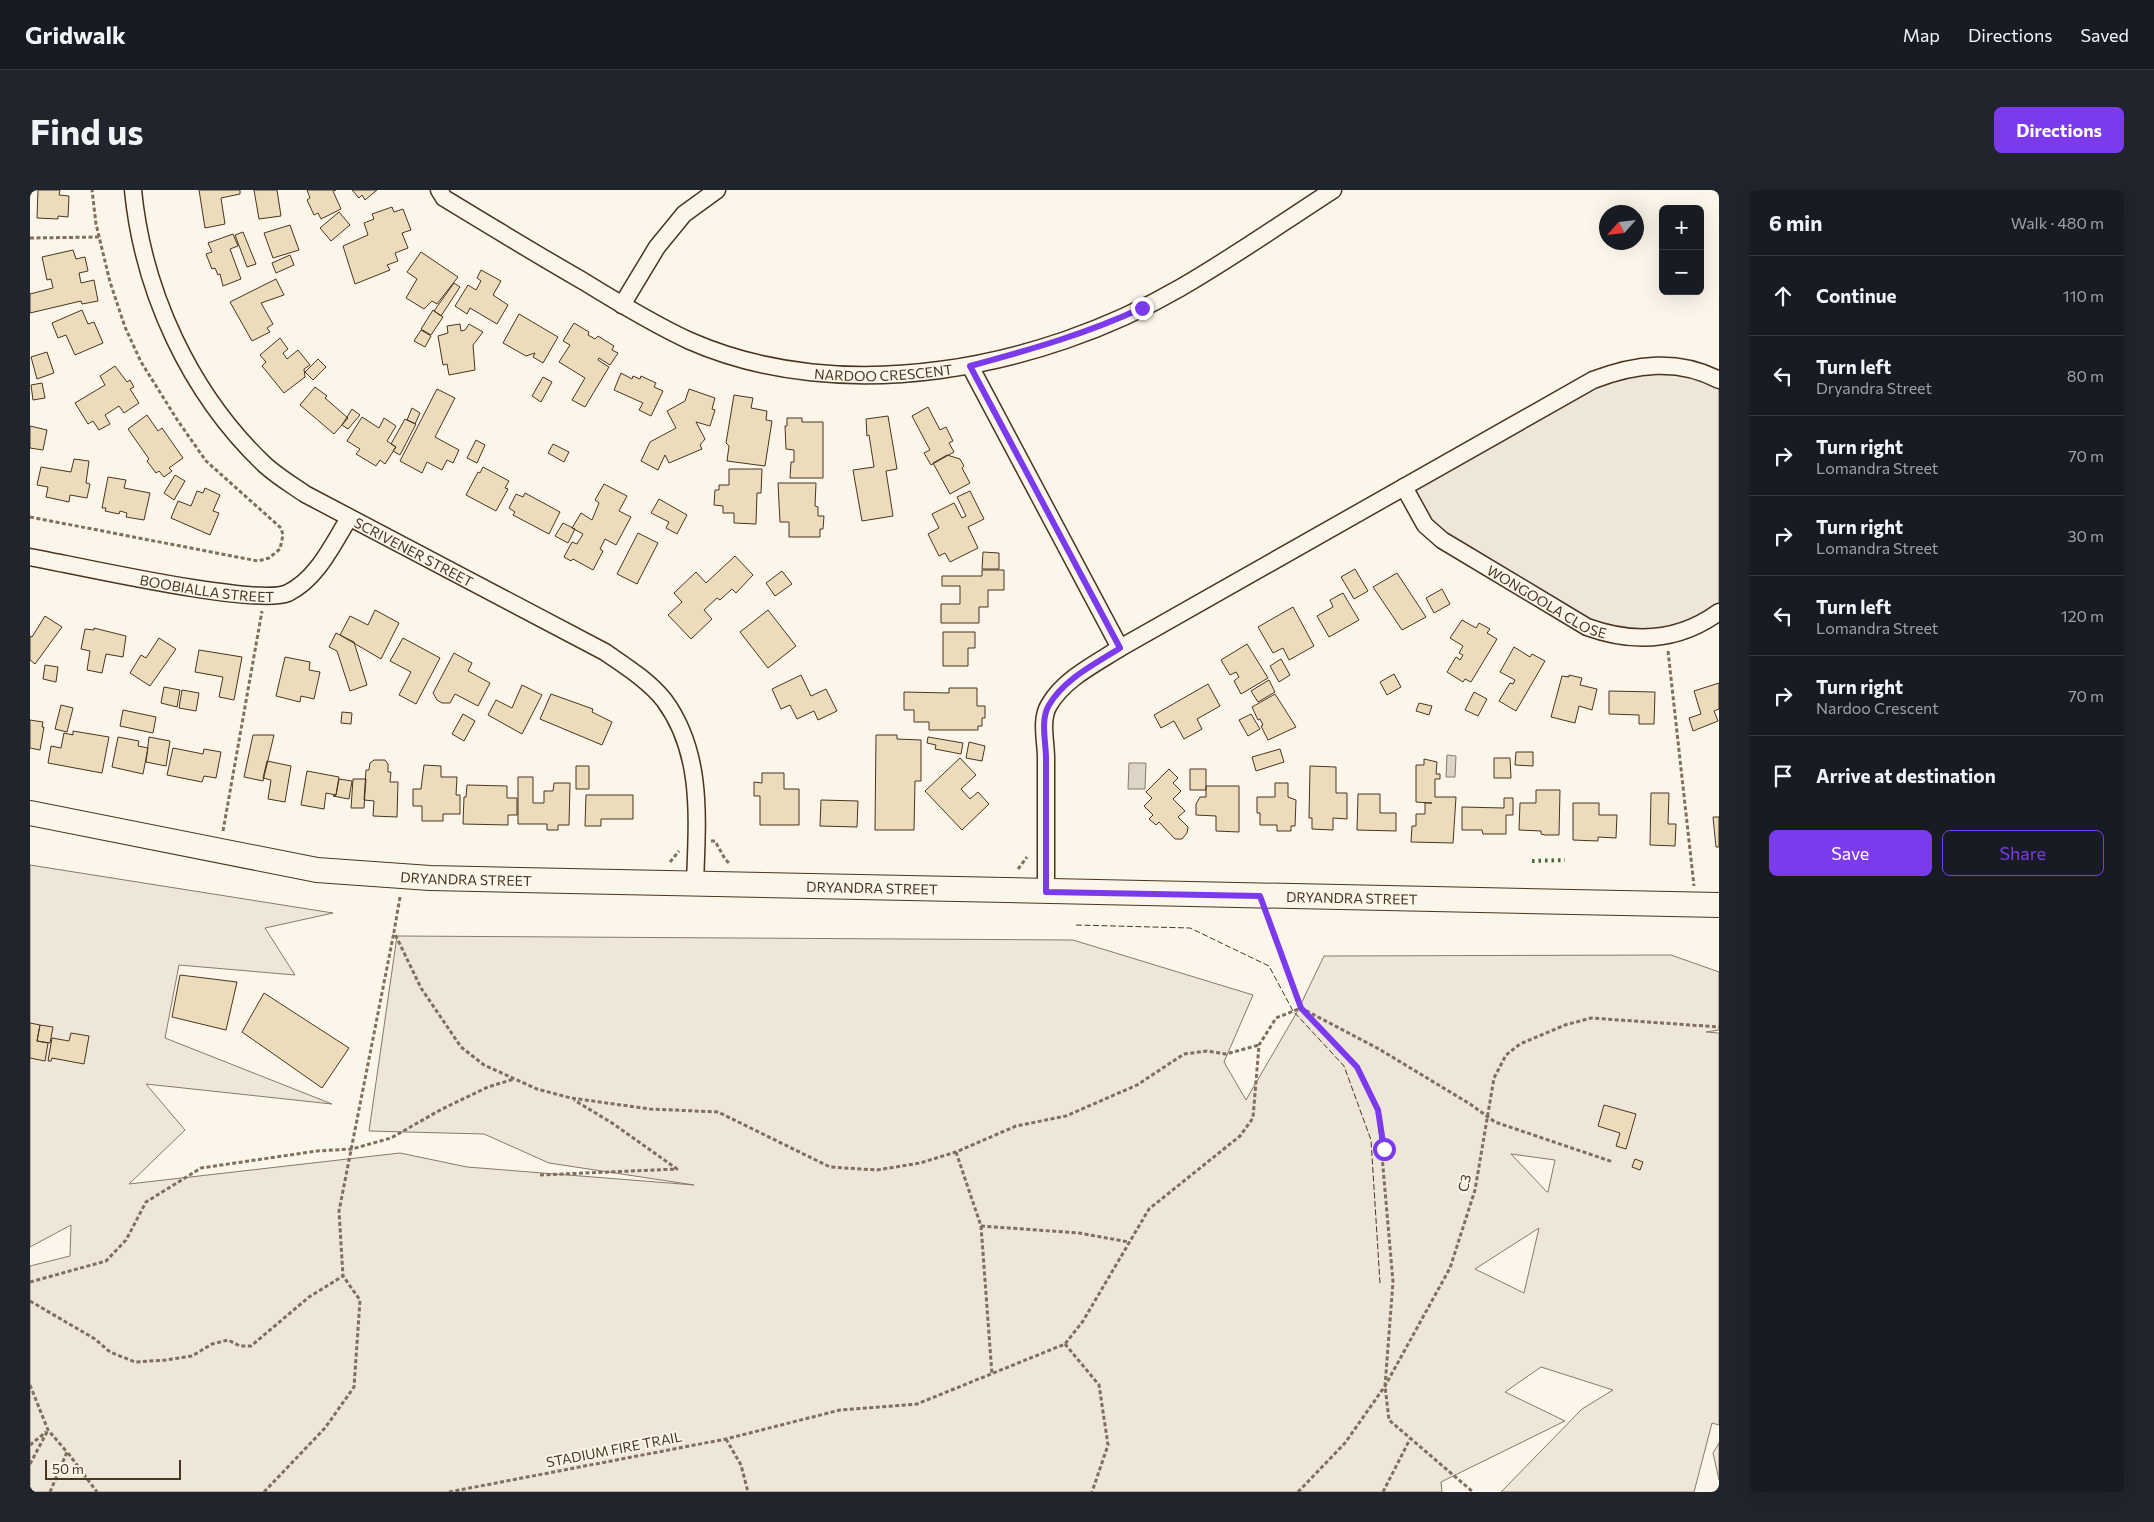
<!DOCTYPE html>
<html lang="en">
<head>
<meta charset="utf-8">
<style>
  body { margin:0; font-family:Commissioner,sans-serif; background:#20242c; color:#f1f3f6 }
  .controls { position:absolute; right:15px; top:15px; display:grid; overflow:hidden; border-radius:8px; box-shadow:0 5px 20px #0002 }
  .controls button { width:45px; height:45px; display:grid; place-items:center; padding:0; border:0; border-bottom:1px solid #363941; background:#171b24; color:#f1f3f6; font:25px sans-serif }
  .compass { position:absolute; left:1569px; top:15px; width:45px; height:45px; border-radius:50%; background:#171b24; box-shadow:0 5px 20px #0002; rotate:243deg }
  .scale { position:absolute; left:15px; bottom:12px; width:136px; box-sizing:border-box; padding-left:5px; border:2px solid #4a3520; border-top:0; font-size:14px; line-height:18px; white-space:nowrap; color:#4a3520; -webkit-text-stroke:4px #fbf6e9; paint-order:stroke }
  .stop { position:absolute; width:15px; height:15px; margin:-11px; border:4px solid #7c3aed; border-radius:50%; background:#fff }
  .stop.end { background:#7c3aed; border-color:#fff; box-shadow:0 1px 5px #0008 }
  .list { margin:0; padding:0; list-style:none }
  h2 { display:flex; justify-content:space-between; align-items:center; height:65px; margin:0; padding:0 20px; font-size:21px }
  h2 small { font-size:16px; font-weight:400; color:#9ea1a6 }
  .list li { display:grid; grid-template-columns:32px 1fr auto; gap:15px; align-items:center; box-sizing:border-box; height:80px; padding:0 20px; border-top:1px solid #363941 }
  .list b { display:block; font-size:19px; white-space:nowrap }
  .list p { margin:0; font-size:16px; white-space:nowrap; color:#9ea1a6 }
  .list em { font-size:16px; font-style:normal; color:#9ea1a6 }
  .actions { display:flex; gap:10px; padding:15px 20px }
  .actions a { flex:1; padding:11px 0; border:1px solid #7c3aed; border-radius:8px; text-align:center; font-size:18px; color:#7c3aed }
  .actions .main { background:#7c3aed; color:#fff }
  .icon { flex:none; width:28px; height:28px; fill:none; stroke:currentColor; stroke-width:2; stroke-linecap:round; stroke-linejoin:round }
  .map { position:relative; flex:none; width:1689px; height:1302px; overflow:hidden; border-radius:8px }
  header { display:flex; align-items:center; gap:30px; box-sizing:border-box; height:70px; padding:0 25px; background:#171b24; border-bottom:1px solid #363941 }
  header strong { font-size:24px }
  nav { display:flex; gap:28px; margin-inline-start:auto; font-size:18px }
  .intro { display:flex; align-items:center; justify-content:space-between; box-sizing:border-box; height:120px; padding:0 30px }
  h1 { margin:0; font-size:35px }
  .button { padding:12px 22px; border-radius:8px; background:#7c3aed; color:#fff; font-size:18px; font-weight:700 }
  main { display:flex; gap:30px; padding:0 30px }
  aside { flex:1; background:#171b24; border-radius:8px; box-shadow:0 5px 20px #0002 }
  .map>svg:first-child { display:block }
  .green { fill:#ede6d9; stroke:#887966; fill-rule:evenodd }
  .water { fill:#dcd4c6; stroke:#887966 }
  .building { fill:#ecdcbc; stroke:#4a3520 }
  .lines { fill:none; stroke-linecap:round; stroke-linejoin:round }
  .street-casing { stroke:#4a3520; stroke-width:19 }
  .secondary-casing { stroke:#4a3520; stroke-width:26 }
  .path { stroke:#7f6f5c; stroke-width:3; stroke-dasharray:4 2.5; stroke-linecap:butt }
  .street { stroke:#fbf6e9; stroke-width:16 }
  .secondary { stroke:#fbf6e9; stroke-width:24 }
  .hedge { stroke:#436837; stroke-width:4; stroke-dasharray:2.5 4; stroke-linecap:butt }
  .fence { stroke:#4a3520; stroke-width:1; stroke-dasharray:6 2.5; stroke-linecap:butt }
  .route { stroke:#7c3aed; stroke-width:6 }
  .labels { text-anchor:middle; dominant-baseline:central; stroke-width:4; stroke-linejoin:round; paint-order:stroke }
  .street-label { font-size:14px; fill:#4a3520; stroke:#fbf6e9 }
</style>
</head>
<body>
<header>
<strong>Gridwalk</strong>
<nav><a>Map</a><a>Directions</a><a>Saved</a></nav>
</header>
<div class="intro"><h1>Find us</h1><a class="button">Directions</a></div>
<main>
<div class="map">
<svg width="1689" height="1302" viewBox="0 0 1689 1302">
  <rect width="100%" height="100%" fill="#fbf6e9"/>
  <!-- green -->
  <path class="green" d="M1606 177 1689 190V422L1653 442 1580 445 1412 350 1374 297 1543 201Z
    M0 675 303 723 235 738 265 785 149 775 135 848 302 914 116 894 155 940 99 994 370 963 437 977 664 995 519 973 454 944 339 941 367 746 1043 750 1223 805 1194 872 1216 910 1267 822 1294 766 1641 765 1689 782V840L1676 842 1689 843V1235L1682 1233 1664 1302H1471L1552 1219 1583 1200 1511 1177 1475 1202 1535 1231 1411 1292 1412 1302H0V1076L40 1066 41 1035 0 1057ZM1481 964 1525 970 1518 1002H1517ZM1509 1038 1494 1103 1445 1079Z
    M1689 1253V1290L1683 1263Z"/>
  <!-- water -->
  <path class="water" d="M1417 565 1426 566 1425 587H1416Z
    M1099 573H1116L1115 599H1098Z"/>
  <!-- building -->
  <path class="building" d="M8 0H30L29 5 39 6 38 27 28 26V29L7 28Z
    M169 0H210V4L191 8 195 34 175 38Z
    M224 0H247L251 26 229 29Z
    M277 0H306L303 1 311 19 291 29 288 23 284 25 277 10 280 8Z
    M322 0H347L335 10 332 5 329 8Z
    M362 17 364 22 373 19 381 40 372 43 378 58 365 63 368 71 357 75 360 80 325 94 313 56 338 45 334 33 344 29 342 24Z
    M309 22 320 35 301 51 290 38Z
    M260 35 269 60 243 68 234 43Z
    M213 42 226 74 217 77 205 45Z
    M203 44 208 56 200 59 211 89 193 96 190 84 188 85 185 78 182 79 176 64 182 62 178 53Z
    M43 60 46 69 55 67 58 81 49 83 51 93 64 90 68 111 52 114 51 111 0 123V104L23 98 21 89 17 90 12 67Z
    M391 62 428 87 407 114 402 111 394 119 376 108 387 89 377 82Z
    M260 65 264 75 246 83 242 73Z
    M451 80 471 91 463 105 478 115 467 134 440 118 437 124 425 116 438 95 446 100 451 91 447 88Z
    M246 89 254 105 231 113 243 134 237 138 240 142 222 151 200 112Z
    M424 93 430 97 411 126 404 121Z
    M52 120 58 134 64 132 73 153 45 165 36 145 28 148 22 133Z
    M403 120 413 127 401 145 391 139Z
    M489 124 528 147 513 173 503 167 505 163 496 166 473 153Z
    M544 133 559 142 558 145 565 149 568 146 584 156 582 160 588 163 580 175 569 168 568 170 579 177 555 217 542 210 555 188 529 172 540 155 533 151Z
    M430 134 431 141 435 140 439 134 453 142 443 155 445 180 419 185 417 174 413 175 408 146 418 143 417 136Z
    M391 140 401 146 395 157 384 151Z
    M250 148 258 159 253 163 257 169 268 160 280 175 274 179 275 187 254 203 232 176 236 172 230 165Z
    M17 162 24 183 7 189 1 167Z
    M288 169 296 177 283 190 275 182Z
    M85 176 97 192 100 190 104 197 100 199 109 213 94 223 89 216 75 225 80 234 69 240 63 231 58 234 45 213 75 195 70 186Z
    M591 183 602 189 603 186 610 189 611 186 626 193 624 197 633 201 621 226 609 220 613 213 584 200Z
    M513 187 522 192 511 212 502 206Z
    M12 193 15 208 3 210 1 195Z
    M285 197 297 206 295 208 318 228 304 244 270 215Z
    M407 199 425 208 405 247 429 260 423 273 417 270 412 280 397 272 392 283 370 271Z
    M659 199 685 208 682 219 685 220 680 236 666 232 675 249 670 255 672 259 639 273 635 265 628 280 611 271 620 252 646 238 637 221 655 211Z
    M704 205 723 208 721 218 737 221 736 230 742 231 735 276 697 271 699 256 696 253Z
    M898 217 910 240 916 237 923 251 919 253 924 262 901 275 894 263 900 260 882 226Z
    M382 218 390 223 385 234 377 230Z
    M322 219 330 225 318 239 312 235Z
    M117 225 128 241 132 238 153 268 139 278 142 281 134 287 129 281 126 283 117 271 119 269 98 239Z
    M858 226 867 279 856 281 863 326 832 331 823 280 844 277 839 245 837 246 836 229Z
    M332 227 349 238 354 228 366 236 357 251 366 257 355 274 350 270 346 276 326 264 330 259 317 251Z
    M757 228H772V232H793V288H760L761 272H764V260L756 259 755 236H757Z
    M375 229 386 234 370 265 363 261 366 257 361 254Z
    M0 236 17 240 13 260 0 258Z
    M446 250 455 255 447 273 437 268Z
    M523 254 539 262 534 272 518 263Z
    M917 265 930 269 934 276 932 278 940 293 920 304 903 273Z
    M44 269 59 271 56 293 60 294 57 308 40 305 39 312 16 307 18 297 7 295 11 277 41 282Z
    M453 277 479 291 475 298 478 299 466 321 436 305 448 282 450 283Z
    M699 279H732L731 303H727L726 334 704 333V323H693V316L684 315 685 300H689V295H699Z
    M145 285 155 291 144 310 134 303Z
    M78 287 96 290 94 298 120 303 114 330 96 327 97 323 90 321 89 324 75 321 76 318H72Z
    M748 293H786L785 316 788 317V326H794L793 339H790V347H759V332H750Z
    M574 294 597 306 589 321 601 327 586 355 575 349 570 359 573 361 563 380 543 369 541 371 534 367 542 352 547 354 553 344 542 338 551 323 562 330 569 313 565 310Z
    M175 298 190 305 183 321 189 323 180 345 141 328 148 311 161 316 167 301 173 303Z
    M940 301 954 329 938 337 948 358 920 372 915 363 909 366 898 344 909 338 902 324 924 313 932 328 936 326 927 307Z
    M495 303 530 322 519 344 483 325 485 322 479 318 486 304 493 307Z
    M629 309 657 325 647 344 636 338 639 332 621 323Z
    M533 333 545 339 538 353 525 346Z
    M608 343 628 353 607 394 587 384Z
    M953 362 969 363V379H952Z
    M705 366 723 385 706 403 702 399 690 410 687 408 674 420 682 429 661 449 638 425 652 412 644 403 666 382 676 393Z
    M1325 379 1338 401 1324 409 1311 387Z
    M952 380H974V400H958V417H949V433H911V414H930V396H912V386H952Z
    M752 381 762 394 745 406 736 393Z
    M1367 383 1396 427 1372 440 1343 397Z
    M1412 399 1420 414 1404 423 1396 408Z
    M1313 403 1329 430 1299 447 1287 426 1303 417 1300 410Z
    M1263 417 1284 456 1259 470 1253 458 1243 463 1228 437Z
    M345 420 369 433 351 469 310 445 320 426 338 435Z
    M738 420 766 456 738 478 710 442Z
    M15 426 32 437 5 474 0 470V446L2 447Z
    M1432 430 1446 438 1449 433 1460 439 1457 443 1467 449 1441 492 1435 489 1433 492 1417 482 1426 467 1430 470 1433 465 1429 463 1433 456 1420 448Z
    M64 438 96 446 93 467 76 464 72 483 57 480 60 461 51 459 55 439 64 440Z
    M913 442H945V458H938V476H913Z
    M306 443 324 452 337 495 320 501 307 461 299 457Z
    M129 448 146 459 120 496 100 483 111 465 116 468Z
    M373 448 410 468 386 514 369 505 381 482 360 471Z
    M1217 454 1238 488 1211 504 1204 491 1209 487 1206 482 1200 485 1191 470Z
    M1484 457 1500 467 1502 464 1515 471 1486 521 1469 511 1480 493 1483 494 1485 490 1470 482Z
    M169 460 212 467 204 510 189 507 193 487 165 482Z
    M424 463 442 473 438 481 460 493 448 516 425 504 420 513H412L407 510 403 503Z
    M255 467 280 472 279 480 290 482 284 509 271 506 270 512 246 506Z
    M1251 469 1260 485 1249 492 1240 476Z
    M15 475 28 477 26 492 13 489Z
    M1364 484 1371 497 1357 505 1350 492Z
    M771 485 781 506 796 499 807 521 788 530 784 521 767 529 760 515 751 519 742 499Z
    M1539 485 1552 488 1550 495 1567 499 1562 520 1549 516 1545 533 1521 527 1532 486 1539 487Z
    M1239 490 1245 502 1228 512 1221 501Z
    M1689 493V519L1684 521 1688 531 1663 541 1659 528 1671 524 1664 501Z
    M1178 494 1190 516 1167 529 1172 539 1154 549 1144 531 1131 538 1124 525Z
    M492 495 512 505 492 544 458 525 466 510 482 518Z
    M134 497 150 500 147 517 131 513Z
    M919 498H947V516H955V528H952V536H948V540H899V532H884V520H874V502L919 503Z
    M152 500 169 503 166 521 149 518Z
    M1579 501 1625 502 1624 534H1609V525L1579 524Z
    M1444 502 1457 509 1448 526 1435 520Z
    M521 504 563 519 562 522 582 532 572 555 510 529Z
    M1245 504 1266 537 1238 550 1231 536 1233 535 1230 529 1228 530 1222 517Z
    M1389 513 1402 516 1399 525 1386 521Z
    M31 515 43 518 37 542 25 539Z
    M93 520 126 527 123 543 90 536Z
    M312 522 322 523 321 534 311 533Z
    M433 524 445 531 434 551 422 544Z
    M1221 524 1230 539 1218 546 1209 530Z
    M0 530 13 532 12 537H14L10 560 0 558Z
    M43 541 79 547 72 583 18 573 21 556 31 558 34 543 43 545Z
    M223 545H244L233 591 214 587Z
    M846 545H867V549L891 550V591H885L884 640H845Z
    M88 547 109 551 108 556 118 558 113 584 82 577Z
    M119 547 140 551 136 576 116 572Z
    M898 547 933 553 931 564 905 559 906 555 897 553Z
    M939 552 955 556 952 571 936 568Z
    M143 558 173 564 174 559 191 562 186 588 174 586 172 592 137 585Z
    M1250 559 1254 572 1226 581 1222 567Z
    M1486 562H1503V576L1485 575Z
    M930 568 946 585 931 599 940 609 948 602 959 614 932 640 895 601Z
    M1464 568H1480L1481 588H1464Z
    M1394 569 1407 572 1406 584H1410V589H1405V607H1426L1423 653 1381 652 1382 636H1386V624H1395V613H1402L1386 612V575H1394Z
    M344 570H355L358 574V582H361L360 592H368L367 627 343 626 344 611 334 610 336 580H339L340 573Z
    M237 571 261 576 255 612 238 609 241 590 233 588Z
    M394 575 411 576V587H427L426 605H430V624H413V631H392V616H383V599H391Z
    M546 576H559V599H546Z
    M1280 576 1306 577V603H1317V629L1303 628V640L1282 639V628H1279Z
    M1139 579 1148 588 1143 593 1151 601 1143 609 1155 621 1148 627 1158 637 1157 643 1152 649H1145L1129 632 1126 635 1119 629 1123 625 1114 616 1122 608 1116 602Z
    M1160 579H1176V600H1160Z
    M277 581 309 587 306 605 296 603 294 619 271 615Z
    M732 583H754V599H769V635H730V606H724V592L732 593Z
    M488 587H503V613H514V601H523L524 593H540L539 635H528V640H517V634H488Z
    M309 589 322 591 319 609 303 606 306 605Z
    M323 589H336L334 618H321Z
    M1245 593H1258V607L1266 610 1265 636H1261V641H1247V635H1230V623H1227V607H1245Z
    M437 595 477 596V608H487V625H478V635L433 634 434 607H436Z
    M1176 596H1209V642L1186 641V626L1166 625V614L1170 607H1176Z
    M1506 600H1530L1529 645H1515L1511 644V641L1489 640 1490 613H1506Z
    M1621 603H1639L1638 634H1646L1645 656 1620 655Z
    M1328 604H1350V623H1366V641L1327 640Z
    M556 605H603V629H571V636H555Z
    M1474 608H1483V625H1476V644H1453L1452 640H1432V617L1474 618Z
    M791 610 828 611 827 637 790 636Z
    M1543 613H1569V625H1587L1586 648 1568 647V651L1543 650Z
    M1683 627H1689V657H1686Z
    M150 785 207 792 196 840 142 827Z
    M234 803 319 858 292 898 212 842Z
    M0 833 10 835 7 851 18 853 15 871 0 868Z
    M10 835 23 837 20 853 7 851Z
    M41 843 59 846 54 874 22 868 21 871H18L22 848 39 851Z
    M1574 915 1606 924 1596 959 1586 956 1590 943 1568 936Z
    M1605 969 1613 972 1610 980 1602 977Z"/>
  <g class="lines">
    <!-- street casing -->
    <g class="street-casing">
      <g id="street">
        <path id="s1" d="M103 0C113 102 160 204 235 275 247 286 262 295 275 304L575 462C595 476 618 490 634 510 674 564 667 631 665 694"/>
        <path id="s2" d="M409 0 414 8C460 36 506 64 553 91 587 112 623 134 660 151 813 218 1010 179 1150 98 1202 68 1252 33 1303 0"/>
        <path d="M592 115 627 57 654 24 687 0"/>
        <path d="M940 176 1090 458"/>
        <path id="s3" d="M1374 297 1395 335 1412 350 1557 437C1604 454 1648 452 1689 422"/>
        <path id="s4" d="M0 367C44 375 227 417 258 403 287 389 303 354 319 328"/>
        <path d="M1016 702C1016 658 1016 613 1016 568 1016 551 1010 530 1019 515 1034 489 1065 474 1090 458L1563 190C1605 174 1648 168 1689 190"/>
      </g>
    </g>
    <!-- secondary casing -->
    <g class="secondary-casing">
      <g id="secondary">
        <path id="s5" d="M0 623 287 680 400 688 1689 715"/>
      </g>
    </g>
    <!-- path -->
    <path class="path" d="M0 48 70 47
      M0 327 228 371 239 368 250 359 253 345 251 338 176 271 148 231 111 172 95 137 80 92 66 34 62 0
      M1638 461 1664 696
      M193 641 232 421
      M681 651H685L695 669 700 674
      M640 672 649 661
      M988 679 997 667
      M370 707 364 742 391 798 431 857 454 875 507 899 541 908 620 919 688 922 800 977 847 980 890 973 926 962 986 936 1036 926 1107 895 1154 864 1177 861 1196 864 1229 855
      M1237 726 1271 818 1327 877 1348 920 1363 1092 1355 1196 1359 1230 1443 1302
      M926 962 951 1036 1049 1043 1099 1052
      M510 985 647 979 582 933 544 910
      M951 1036 962 1185
      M0 1092 76 1071 96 1050 116 1012 171 978 287 961 322 959 361 948 412 919 458 897 484 889
      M0 1111 65 1149 80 1162 105 1172 136 1170 162 1166 182 1154 198 1150 210 1156H221L279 1107 313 1086
      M1035 1154 1069 1195 1078 1255 1062 1302
      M0 1195 18 1240 37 1262 20 1302
      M696 1249 711 1275 718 1302
      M0 1255 16 1242
      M38 1263 67 1302
      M0 1274 18 1240
      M234 1302 295 1238 324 1197 330 1110 313 1086 309 1021 364 742
      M419 1302 696 1249 810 1220 887 1214 1035 1154 1053 1131 1119 1019 1210 946 1223 928 1229 855 1246 828 1271 818 1349 859 1440 914 1465 932 1583 972
      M1268 1302 1315 1253 1355 1196 1420 1078 1445 1000 1464 888 1476 865 1490 854 1535 835 1561 828 1689 837
      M1353 1302 1380 1249"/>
    <!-- street -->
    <use href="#street" class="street"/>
    <!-- secondary -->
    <use href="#secondary" class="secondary"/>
    <!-- hedge -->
    <path class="hedge" d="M1502 671 1535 670"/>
    <!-- fence -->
    <path class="fence" d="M1046 735 1160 738 1239 776 1263 821 1314 876 1341 950 1350 1093"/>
  </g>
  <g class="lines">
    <!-- route -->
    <path class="route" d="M1112 118C1056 144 999 160 940 176L1090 458C1065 474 1034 489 1019 515 1010 530 1016 552 1016 568 1016 613 1016 658 1016 702L1230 706 1271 818 1327 877 1348 920 1354 959"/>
  </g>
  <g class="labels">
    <!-- street labels -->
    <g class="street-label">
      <text stroke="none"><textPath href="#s2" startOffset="492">NARDOO CRESCENT</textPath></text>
      <text stroke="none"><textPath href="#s1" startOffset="484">SCRIVENER STREET</textPath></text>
      <text stroke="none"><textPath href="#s4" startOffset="180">BOOBIALLA STREET</textPath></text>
      <text stroke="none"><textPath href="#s3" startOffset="188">WONGOOLA CLOSE</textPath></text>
      <text stroke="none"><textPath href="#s5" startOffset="442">DRYANDRA STREET</textPath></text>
      <text stroke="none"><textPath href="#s5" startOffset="848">DRYANDRA STREET</textPath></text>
      <text stroke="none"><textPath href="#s5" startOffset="1328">DRYANDRA STREET</textPath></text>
      <text transform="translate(1434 993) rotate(-77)">C3</text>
      <text transform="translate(584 1259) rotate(-11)">STADIUM FIRE TRAIL</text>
    </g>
  </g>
</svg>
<div class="controls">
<button>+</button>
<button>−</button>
</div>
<svg class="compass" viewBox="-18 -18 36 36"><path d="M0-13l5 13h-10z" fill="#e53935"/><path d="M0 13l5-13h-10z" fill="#9ea1a6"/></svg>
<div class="scale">50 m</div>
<div class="stop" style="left:1354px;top:959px"></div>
<div class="stop end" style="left:1112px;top:118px"></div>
</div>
<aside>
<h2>6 min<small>Walk · 480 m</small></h2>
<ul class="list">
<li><svg class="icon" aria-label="ahead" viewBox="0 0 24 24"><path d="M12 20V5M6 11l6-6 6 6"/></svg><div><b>Continue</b></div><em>110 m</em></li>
<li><svg class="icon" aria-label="left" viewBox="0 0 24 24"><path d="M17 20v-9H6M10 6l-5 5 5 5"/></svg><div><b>Turn left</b><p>Dryandra Street</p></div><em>80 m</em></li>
<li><svg class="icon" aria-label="right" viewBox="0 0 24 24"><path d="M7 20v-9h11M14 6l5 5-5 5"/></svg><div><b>Turn right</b><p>Lomandra Street</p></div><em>70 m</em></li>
<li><svg class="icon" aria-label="right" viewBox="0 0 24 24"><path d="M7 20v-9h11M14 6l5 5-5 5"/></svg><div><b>Turn right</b><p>Lomandra Street</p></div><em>30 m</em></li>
<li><svg class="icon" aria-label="left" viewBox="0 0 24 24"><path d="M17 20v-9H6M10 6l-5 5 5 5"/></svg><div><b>Turn left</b><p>Lomandra Street</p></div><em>120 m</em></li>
<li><svg class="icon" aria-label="right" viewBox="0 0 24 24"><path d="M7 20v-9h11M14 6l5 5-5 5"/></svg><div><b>Turn right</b><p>Nardoo Crescent</p></div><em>70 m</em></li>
<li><svg class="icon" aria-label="arrive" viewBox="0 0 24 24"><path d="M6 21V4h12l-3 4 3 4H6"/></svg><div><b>Arrive at destination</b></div></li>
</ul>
<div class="actions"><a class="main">Save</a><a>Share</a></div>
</aside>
</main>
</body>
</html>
